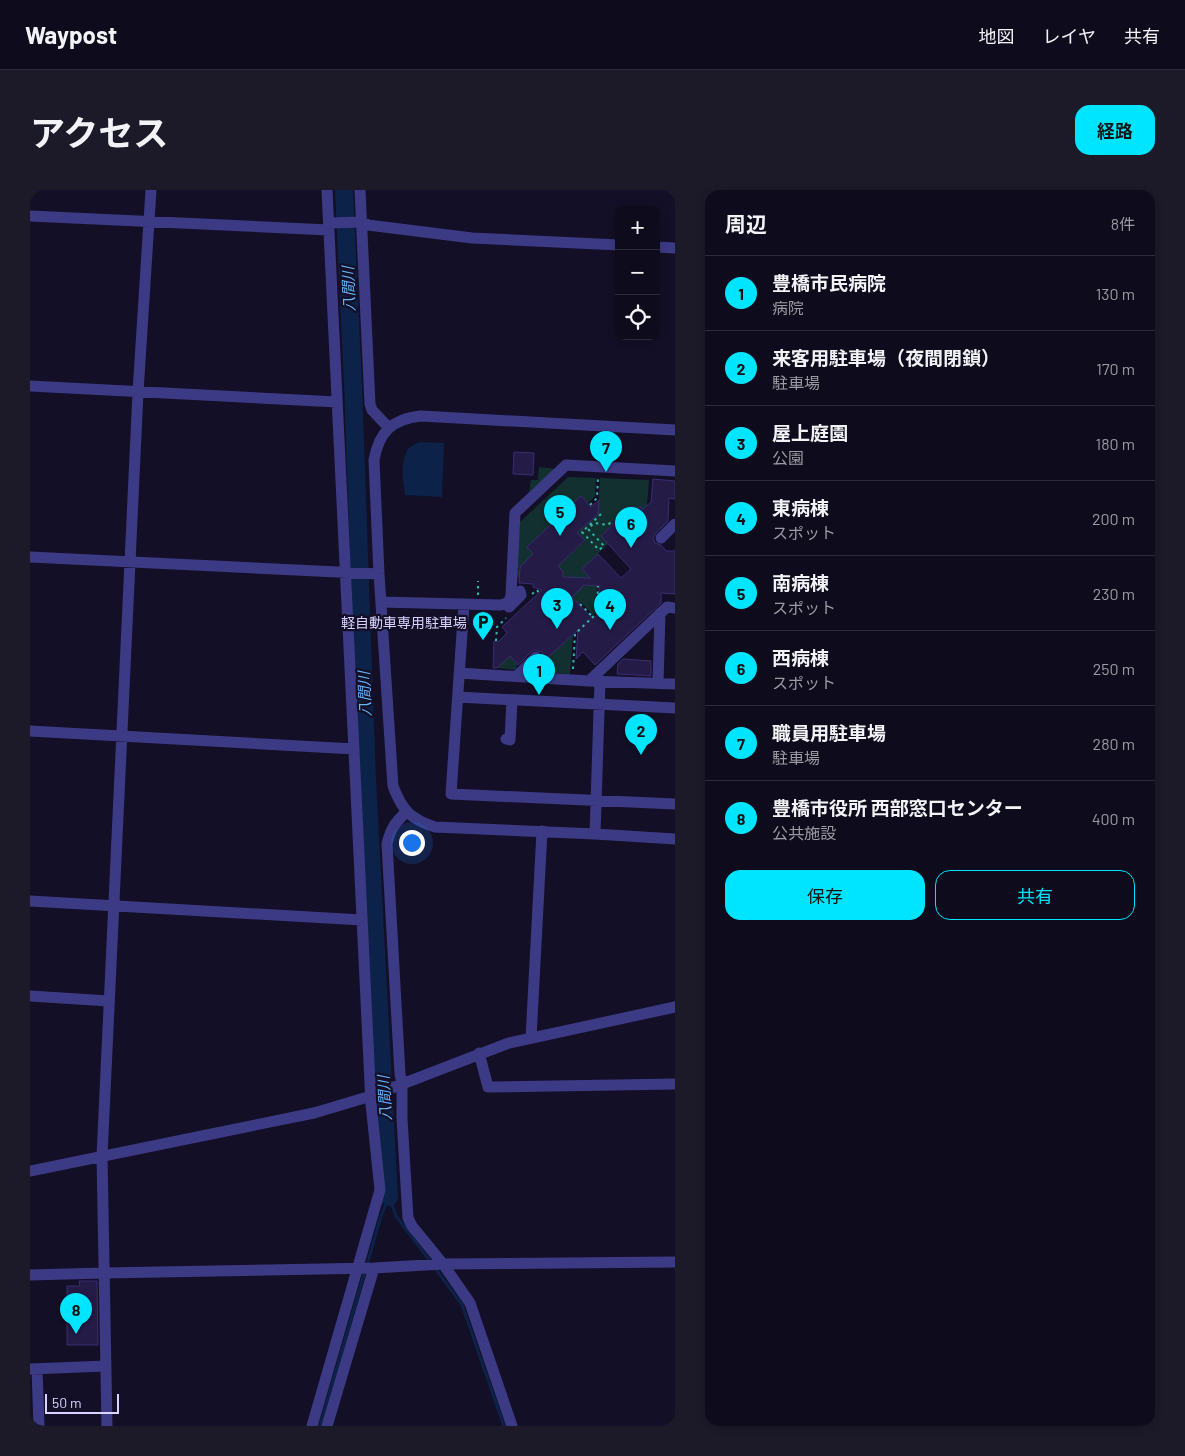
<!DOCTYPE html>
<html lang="ja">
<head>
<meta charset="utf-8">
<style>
  body { margin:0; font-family:Barlow,"Noto Sans JP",sans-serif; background:#1c1929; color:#f1f3f6 }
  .controls { position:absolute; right:15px; top:15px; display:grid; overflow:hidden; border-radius:10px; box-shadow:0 2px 8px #0003 }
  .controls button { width:45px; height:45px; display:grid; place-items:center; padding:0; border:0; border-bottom:1px solid #2e2b3b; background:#0e0b1c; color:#f1f3f6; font:25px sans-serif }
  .scale { position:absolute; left:15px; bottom:12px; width:74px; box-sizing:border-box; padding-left:5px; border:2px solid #d9d4ff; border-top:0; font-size:14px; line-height:18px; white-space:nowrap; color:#d9d4ff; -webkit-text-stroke:4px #130f26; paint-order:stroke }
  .you { position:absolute; left:381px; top:652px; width:18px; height:18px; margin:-12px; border:4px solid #fff; border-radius:50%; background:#1a73e8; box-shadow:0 0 0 8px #1a73e833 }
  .badge { display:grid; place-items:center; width:32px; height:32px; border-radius:50%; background:#00e5ff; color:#111; font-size:16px; font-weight:700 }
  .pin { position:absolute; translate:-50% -41px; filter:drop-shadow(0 1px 2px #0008) }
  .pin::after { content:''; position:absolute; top:26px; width:18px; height:15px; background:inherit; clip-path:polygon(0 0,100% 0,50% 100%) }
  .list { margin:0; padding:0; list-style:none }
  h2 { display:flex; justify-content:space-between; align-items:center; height:65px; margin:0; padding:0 20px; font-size:21px }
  h2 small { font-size:16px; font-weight:400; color:#9b9ba3 }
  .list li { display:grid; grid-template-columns:32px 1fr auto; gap:15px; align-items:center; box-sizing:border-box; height:75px; padding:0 20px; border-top:1px solid #2e2b3b }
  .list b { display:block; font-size:19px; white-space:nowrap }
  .list p { margin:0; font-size:16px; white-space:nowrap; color:#9b9ba3 }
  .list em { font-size:16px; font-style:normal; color:#9b9ba3 }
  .actions { display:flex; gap:10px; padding:15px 20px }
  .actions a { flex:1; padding:11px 0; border:1px solid #00e5ff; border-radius:15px; text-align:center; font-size:18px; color:#00e5ff }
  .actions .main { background:#00e5ff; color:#111 }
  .icon { flex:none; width:28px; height:28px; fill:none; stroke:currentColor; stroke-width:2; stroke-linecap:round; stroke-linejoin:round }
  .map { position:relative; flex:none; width:645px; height:1236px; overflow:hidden; border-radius:15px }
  header { display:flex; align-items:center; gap:30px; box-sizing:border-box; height:70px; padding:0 25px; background:#0e0b1c; border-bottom:1px solid #2e2b3b }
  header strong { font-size:24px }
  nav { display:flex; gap:28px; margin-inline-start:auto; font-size:18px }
  .intro { display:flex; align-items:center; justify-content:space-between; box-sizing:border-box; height:120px; padding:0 30px }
  h1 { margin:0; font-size:35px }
  .button { padding:12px 22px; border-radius:15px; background:#00e5ff; color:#111; font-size:18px; font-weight:700 }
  main { display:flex; gap:30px; padding:0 30px }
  aside { flex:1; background:#0e0b1c; border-radius:15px; box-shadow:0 2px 8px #0003 }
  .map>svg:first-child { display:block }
  .green { fill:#12302f }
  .water { fill:#0c2248 }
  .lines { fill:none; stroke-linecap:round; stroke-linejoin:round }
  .stream { stroke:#0c2248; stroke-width:3 }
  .river { stroke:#0c2248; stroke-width:18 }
  .building { fill:#241b47; stroke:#3b2d73; fill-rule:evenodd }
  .path { stroke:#2fb8b0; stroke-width:2; stroke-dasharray:2.5 4; stroke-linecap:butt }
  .minor { stroke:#3d3a85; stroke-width:11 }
  .labels { text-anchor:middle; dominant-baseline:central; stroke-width:4.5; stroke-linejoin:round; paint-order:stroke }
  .poi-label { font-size:14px; fill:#d9d4ff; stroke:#130f26; text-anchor:end }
  .water-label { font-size:15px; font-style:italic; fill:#62b6ff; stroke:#130f26 }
</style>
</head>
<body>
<header>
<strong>Waypost</strong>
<nav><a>地図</a><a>レイヤ</a><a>共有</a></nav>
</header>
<div class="intro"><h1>アクセス</h1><a class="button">経路</a></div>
<main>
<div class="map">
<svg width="645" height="1236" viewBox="0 0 645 1236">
  <rect width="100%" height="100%" fill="#130f26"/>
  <!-- green -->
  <path class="green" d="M509 277 526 279 499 302 501 290H508Z
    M538 287 566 288 565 306 558 313 551 306 497 357 503 364 488 379 496 388 486 387 490 332Z
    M570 288 619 290 617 315 619 316 612 320 609 317 606 320 602 316 571 345 578 354 552 379 560 388 533 387V381L528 376 555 351 547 343 568 324Z
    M550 395 567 396 566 422 563 425 551 412 549 414 542 407 550 399Z
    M543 444 540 484 499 481 509 468 513 472Z
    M480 466 487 474 486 480 467 478V468Z"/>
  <!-- water -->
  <path class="water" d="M390 252 414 253 412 307 375 305C373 291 370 274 377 261 379 256 385 254 390 252Z"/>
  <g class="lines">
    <!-- stream -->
    <path class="stream" d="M359 1007 366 1026 400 1071
      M337 1075 351 1026 359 1007
      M405 1078 432 1115 474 1236
      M290 1236 335 1081"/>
    <!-- river -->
    <path class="river" d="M314 0 323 195 337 590 359 1007"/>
  </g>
  <!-- building -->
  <path class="building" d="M484 262 504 263 503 285 483 284Z
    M623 289 645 291V309L639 308 638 331 626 343 623 348 625 353 631 355 636 361H645V404L631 403V413L565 475 553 462 546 469 548 440 513 472 512 471 513 466 512 462 505 460 501 462 488 475 480 466 467 478H463L464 451 468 452 477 443 472 437 512 400 503 397V394L489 393 490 377 503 364 497 357 551 306 561 317 569 310 568 324 547 343 555 350 528 376 533 381V387L560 388 552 379 568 364 591 388 601 379 571 346 602 316 606 320 610 316 612 320 621 312ZM554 395 569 396V404L578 415 563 429 542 407Z
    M593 469 621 471V486L587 484 588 474Z
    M49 1091H67L68 1155H37V1096H50Z"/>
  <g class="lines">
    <!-- path -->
    <path class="path" d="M560 315 567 308 568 288
      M571 324 552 342 569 360 574 356 558 339 564 333 578 335 580 333 582 335
      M502 404 507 400 509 403
      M448 405V391
      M550 414 563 427
      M466 451 467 437 476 428
      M543 479 545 444 567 423 568 396"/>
    <!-- minor -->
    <path class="minor" d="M330 0 340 214 342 220 359 238
      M0 26 299 40
      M299 33 332 32 338 35 442 48 589 55
      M626 57 645 58
      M0 196 307 212
      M645 240 391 226C362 229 349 242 344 270L349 384 363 596C372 620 380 629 405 637L565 644 645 649
      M631 348 645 334
      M0 367 349 384
      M351 412 470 415C476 414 480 412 481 405L485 323 536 275 645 281
      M434 414 421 604 645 614
      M479 417 491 405 490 401
      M429 483 559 491 645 494
      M487 486 506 467
      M559 491 637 417 645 418
      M628 493 630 423
      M428 507 645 518
      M0 541 324 559
      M476 549 480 550 482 510
      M377 621C365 633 361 637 357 654L370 884 372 893V929L378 1028 382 1036 413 1074 440 1113 482 1236
      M565 644 570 491
      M0 711 332 730
      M0 806 79 811
      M501 848 512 641
      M449 863 458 897 645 894
      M0 981 284 923 341 906 479 853 645 817
      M0 1085 74 1083 344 1078 413 1074 645 1072
      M0 1179 76 1176
      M7 1179 9 1236
      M77 1236 72 966 108 202 121 0
      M282 1236 350 1000 341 914 297 0
      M297 1236 344 1078"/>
  </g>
  <!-- icons -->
  <defs>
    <g id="parking-pin" transform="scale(1.125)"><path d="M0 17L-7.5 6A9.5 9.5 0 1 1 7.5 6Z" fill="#00e5ff" stroke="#130f26"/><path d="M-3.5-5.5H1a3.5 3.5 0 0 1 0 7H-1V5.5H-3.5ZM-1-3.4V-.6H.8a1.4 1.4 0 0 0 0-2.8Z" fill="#111"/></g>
  </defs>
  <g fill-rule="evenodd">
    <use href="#parking-pin" x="453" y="432"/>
  </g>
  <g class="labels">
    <!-- poi labels -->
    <g class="poi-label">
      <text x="437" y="432">軽自動車専用駐車場</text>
    </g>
    <!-- water labels -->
    <g class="water-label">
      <text transform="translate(318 99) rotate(-92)">八間川</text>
      <text transform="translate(334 504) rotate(-92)">八間川</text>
      <text transform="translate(354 908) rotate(-93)">八間川</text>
    </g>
  </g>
</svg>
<div class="controls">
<button>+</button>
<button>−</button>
<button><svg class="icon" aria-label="locate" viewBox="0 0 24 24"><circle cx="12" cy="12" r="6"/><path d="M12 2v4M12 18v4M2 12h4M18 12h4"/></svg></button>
</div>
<div class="scale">50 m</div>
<div class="you"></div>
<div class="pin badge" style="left:509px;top:505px">1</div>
<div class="pin badge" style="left:611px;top:565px">2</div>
<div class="pin badge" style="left:527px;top:439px">3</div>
<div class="pin badge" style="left:580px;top:440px">4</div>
<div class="pin badge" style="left:530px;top:346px">5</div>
<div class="pin badge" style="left:601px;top:358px">6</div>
<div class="pin badge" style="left:576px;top:282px">7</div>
<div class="pin badge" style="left:46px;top:1144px">8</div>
</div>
<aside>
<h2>周辺<small>8件</small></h2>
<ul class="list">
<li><span class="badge">1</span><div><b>豊橋市民病院</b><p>病院</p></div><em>130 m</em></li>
<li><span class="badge">2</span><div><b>来客用駐車場（夜間閉鎖）</b><p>駐車場</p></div><em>170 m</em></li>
<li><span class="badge">3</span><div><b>屋上庭園</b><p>公園</p></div><em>180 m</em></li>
<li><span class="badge">4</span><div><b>東病棟</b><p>スポット</p></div><em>200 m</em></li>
<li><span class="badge">5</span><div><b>南病棟</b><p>スポット</p></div><em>230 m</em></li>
<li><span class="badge">6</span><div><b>西病棟</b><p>スポット</p></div><em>250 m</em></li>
<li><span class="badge">7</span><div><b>職員用駐車場</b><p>駐車場</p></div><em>280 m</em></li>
<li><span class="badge">8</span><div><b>豊橋市役所 西部窓口センター</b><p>公共施設</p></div><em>400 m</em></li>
</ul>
<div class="actions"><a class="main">保存</a><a>共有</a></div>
</aside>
</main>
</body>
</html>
